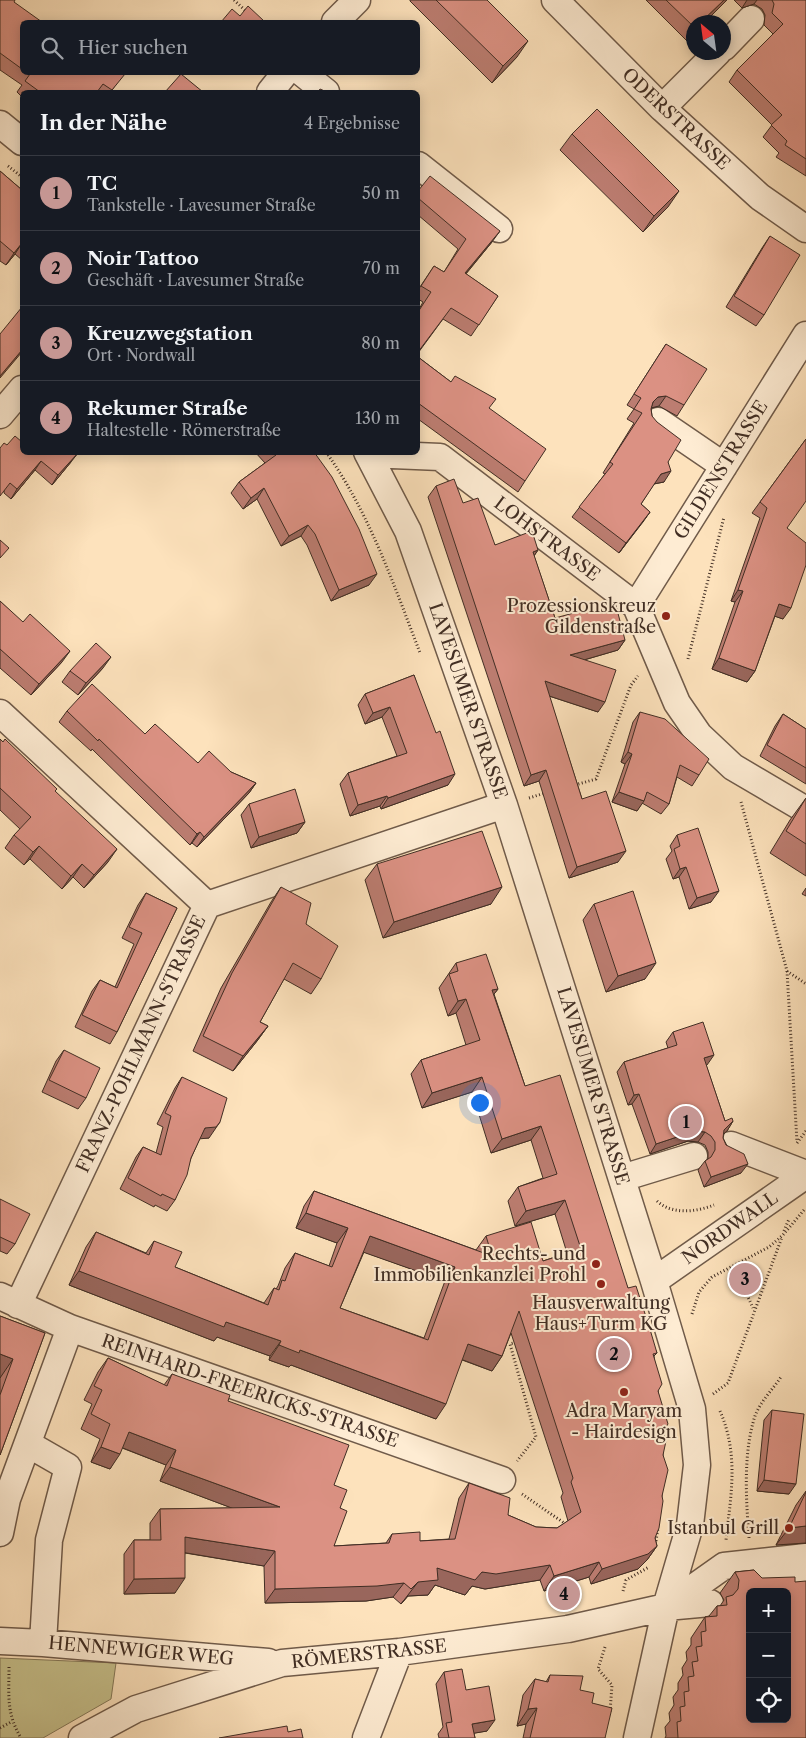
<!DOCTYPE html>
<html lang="de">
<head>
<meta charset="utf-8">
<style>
  body { margin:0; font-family:"Libre Caslon Text",serif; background:#20242c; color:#f1f3f6 }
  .controls { position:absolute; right:15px; bottom:15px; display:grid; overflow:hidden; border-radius:8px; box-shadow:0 2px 12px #0003 }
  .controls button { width:45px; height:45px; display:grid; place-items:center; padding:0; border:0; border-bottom:1px solid #363941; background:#171b24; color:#f1f3f6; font:25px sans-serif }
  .compass { position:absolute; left:686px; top:15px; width:45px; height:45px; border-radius:50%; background:#171b24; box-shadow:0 2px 12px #0003; rotate:331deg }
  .you { position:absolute; left:479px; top:1102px; width:18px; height:18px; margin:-12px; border:4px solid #fff; border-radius:50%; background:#1a73e8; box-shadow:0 0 0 8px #1a73e833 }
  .badge { display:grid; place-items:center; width:32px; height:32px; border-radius:50%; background:#c59692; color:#111; font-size:16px; font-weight:700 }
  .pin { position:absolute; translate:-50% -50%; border:2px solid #fff; box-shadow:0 1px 5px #0006 }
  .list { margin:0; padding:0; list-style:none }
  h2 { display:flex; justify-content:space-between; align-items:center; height:65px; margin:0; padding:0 20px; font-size:21px }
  h2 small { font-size:16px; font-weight:400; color:#9ea1a6 }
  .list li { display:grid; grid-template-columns:32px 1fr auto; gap:15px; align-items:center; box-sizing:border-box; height:75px; padding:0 20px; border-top:1px solid #363941 }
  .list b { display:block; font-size:19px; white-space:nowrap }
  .list p { margin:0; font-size:16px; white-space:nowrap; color:#9ea1a6 }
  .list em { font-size:16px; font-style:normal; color:#9ea1a6 }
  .icon { flex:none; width:28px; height:28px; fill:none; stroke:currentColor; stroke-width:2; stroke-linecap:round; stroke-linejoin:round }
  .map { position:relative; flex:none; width:806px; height:1738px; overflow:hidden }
  .search { position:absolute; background:#171b24; box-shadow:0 2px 12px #0003; left:20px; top:20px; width:400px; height:55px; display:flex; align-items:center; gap:12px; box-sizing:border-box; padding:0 18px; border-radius:8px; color:#9ea1a6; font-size:19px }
  .panel { position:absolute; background:#171b24; box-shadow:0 2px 12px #0003; left:20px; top:90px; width:400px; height:365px; border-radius:8px }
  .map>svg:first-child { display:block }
  .green { fill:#c7c18c; stroke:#847858 }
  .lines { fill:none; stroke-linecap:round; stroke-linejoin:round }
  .minor-casing { stroke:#705b4a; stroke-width:29 }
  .path { stroke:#412e24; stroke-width:3; stroke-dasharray:1 2.5; stroke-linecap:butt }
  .minor { stroke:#feecd3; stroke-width:26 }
  .wall { fill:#bc7d71; stroke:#412e24; fill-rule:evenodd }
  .shaded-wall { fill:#99665c; stroke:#412e24 }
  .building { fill:#db9183; stroke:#412e24; fill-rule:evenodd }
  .poi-dot { fill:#8f2418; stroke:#feecd3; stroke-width:2 }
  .labels { text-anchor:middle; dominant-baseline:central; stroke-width:4; stroke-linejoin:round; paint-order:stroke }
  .street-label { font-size:18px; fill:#412e24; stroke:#feecd3 }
  .poi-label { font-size:18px; fill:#412e24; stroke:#feecd3; text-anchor:end }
</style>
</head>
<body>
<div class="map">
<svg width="806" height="1738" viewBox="0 0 806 1738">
  <rect width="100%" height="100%" fill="#fde2bc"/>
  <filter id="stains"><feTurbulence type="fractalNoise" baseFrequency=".004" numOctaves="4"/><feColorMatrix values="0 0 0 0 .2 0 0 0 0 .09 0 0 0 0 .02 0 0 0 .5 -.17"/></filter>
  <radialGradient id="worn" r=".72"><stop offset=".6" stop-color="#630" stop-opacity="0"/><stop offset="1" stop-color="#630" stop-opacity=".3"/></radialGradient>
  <!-- green -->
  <path class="green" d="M0 1658 116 1663 111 1699 43 1738H0Z"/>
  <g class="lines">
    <!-- minor casing -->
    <g class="minor-casing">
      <path id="minor" d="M555 0 662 108 760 197 806 229
        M335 22 357 0
        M724 47 751 19
        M301 72 326 92
        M270 92 286 72
        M662 108 718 52
        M0 124 22 142
        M418 165 499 229
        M0 415 22 389
        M658 421 724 466
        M367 452 408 531 504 805 654 1281 692 1409 697 1465 690 1525 666 1607 637 1738
        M368 454 440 457 636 606 677 703 699 735 733 767 806 810
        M636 606 806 335
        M0 713 207 905
        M731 1145 806 1174
        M622 1178 694 1156
        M654 1281 806 1175
        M0 1296 70 1328 502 1480
        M18 1305 207 905 504 805
        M28 1444 68 1467 49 1540 43 1643
        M0 1533 7 1499 70 1328
        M759 1584 806 1580
        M666 1607 724 1566 806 1557
        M0 1641 43 1643 268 1662
        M82 1738 136 1709 282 1663 399 1652 568 1629 666 1607 710 1603
        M366 1738 399 1652"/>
    </g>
    <!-- path -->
    <path class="path" d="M234 0 248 13
      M8 166 22 177
      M326 452C369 512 394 585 420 653
      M688 659 724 517
      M575 785 596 779 631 685 638 676
      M529 798 545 793
      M741 802 787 971 806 984
      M787 971 797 1142
      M797 1143 806 1131
      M657 1201C672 1215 696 1212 714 1205
      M784 1231 789 1219
      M734 1266 753 1308
      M692 1314 699 1292 712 1277 769 1247 783 1235 804 1210
      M516 1342 510 1344 536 1437 517 1461
      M713 1394 728 1383 782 1237
      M720 1411C739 1455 731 1494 726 1540
      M522 1494 567 1525
      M749 1538C746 1499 743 1453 755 1416 760 1402 773 1389 781 1377
      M656 1541 658 1528
      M623 1591 626 1580 649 1567
      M605 1647 598 1669 612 1685 610 1712
      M9 1667C9 1695 6 1713 21 1738
      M0 1728 11 1722"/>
    <!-- minor -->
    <use href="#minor" class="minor"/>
  </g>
  <!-- wall -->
  <path class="wall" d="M0 0 14 2 22 22V72H123L111 92H22V97L17 92 22 85 0 70Z
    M410 0H487L517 57 492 83 410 1Z
    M646 0H727L705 22H694V34L687 41Z
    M734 0H806V176L776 157 779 153 763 137 772 125 729 82 737 70 773 34 764 25 765 15 762 9 754 4 742 8Z
    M572 134 668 207 643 232 560 150Z
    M0 171 22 190V260L15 254 6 265 0 261Z
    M418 191 492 242 466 274 498 296 471 336 443 319 418 353V311L423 302 418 299V290L434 266 444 272 458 249 418 215Z
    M770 236 764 315 756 326 726 307 762 248Z
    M666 344 684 405 677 416 659 406 651 408 652 416 668 462 664 482 654 484 641 504 650 512 619 553 572 517 605 474 603 473 634 423 627 419 634 409 627 405Z
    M418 357 451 382 489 408 525 481 518 492 418 419Z
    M806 439 787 528 783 619 775 616 755 671 747 682 712 669 735 602 731 601 760 518 752 513Z
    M7 445 36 454 71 462 52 485 35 470 11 499 4 493Z
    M255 452H314L369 585 331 601 307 545 301 536 281 546 257 499 243 509 231 493 239 482 265 463Z
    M436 486 463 503 495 545 538 550 534 556 555 618 625 640 618 650 584 660 598 712 549 696 582 799 618 862 569 878 539 781 524 786 428 497Z
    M0 601 62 662 31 695 0 668Z
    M103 668 78 695 62 682 70 671Z
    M414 675 448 785 381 809 380 806 350 816 340 784 348 773 397 756 382 717 365 724 358 705 365 694Z
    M67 711 145 734 198 763 231 772 256 783 249 793 197 847 192 843 190 845 92 749 91 751 59 722Z
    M640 712 699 775 692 786 677 777 669 804 661 814 642 803 637 811 612 802 625 764 621 762 633 722Z
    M783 714 806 729V784L760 756 775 726Z
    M0 739 55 792 108 862 84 888 73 877 62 889 30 859 24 865 5 848 14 835 20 829 0 810Z
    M806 798V876L770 853 790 820Z
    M249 804 305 822 297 833 251 848 241 815Z
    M677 835 711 902 689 909 679 877 673 879 666 859 672 851 670 846Z
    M377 864 491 904 383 938 365 880Z
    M281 887 306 924 321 979 311 994 284 979 260 1022 268 1026 257 1041 233 1071 193 1051 221 988 271 902Z
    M806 888V896L802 894Z
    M146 893 177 908 117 1032 110 1044 75 1027 92 991 100 980 115 987 134 944 122 938 138 905Z
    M594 904 645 979 606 992 583 920Z
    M456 963 498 989 494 994 525 1086 628 1288 657 1353 654 1356 663 1431V1455L662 1496 655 1538 657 1546 647 1560 638 1569 591 1584 589 1577 544 1591 540 1580 485 1589 472 1586 465 1595 435 1585 428 1595 408 1596 401 1604 393 1597 366 1601 265 1603 264 1566 185 1553 175 1593 124 1594V1554L134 1540H150V1523L160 1509 232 1508 160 1481 166 1465 122 1448 110 1469 91 1462 100 1439 81 1429 92 1404 84 1400 98 1372 108 1358 164 1385 172 1374 228 1401 334 1485 340 1508 334 1546 386 1543 392 1534 420 1541 449 1539 459 1498 469 1483 508 1515 536 1527 557 1528 568 1521 561 1497 563 1493 511 1333 502 1356 492 1371 462 1360 436 1419 291 1365 289 1367 269 1360 270 1356 217 1337 214 1341 69 1285 86 1247 96 1232 146 1253 154 1241 175 1267 264 1303 274 1288 276 1289 278 1286 285 1268 295 1253 329 1266 337 1243 296 1228 304 1206 314 1191 476 1250 486 1236 543 1261 567 1253 555 1214 515 1226 508 1201 518 1187 543 1178 531 1140 491 1153 472 1092 422 1108 411 1074 421 1060 466 1045 456 1013 448 1016 439 988ZM364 1252 445 1281 424 1338 340 1308Z
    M673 1032 707 1065H706L725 1121H733L727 1131 724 1134 723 1138 741 1173 704 1187 698 1170 705 1161 708 1159V1152L705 1145 698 1142 688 1141 650 1154 632 1104 628 1105 617 1072 624 1062 668 1048 666 1042Z
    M64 1050 86 1098 78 1109 42 1092 56 1061Z
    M182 1077 209 1138H200L191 1158 175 1200 167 1211 155 1205 154 1207 120 1189 136 1157 143 1147 156 1153 163 1127 157 1124 175 1088Z
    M0 1199 15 1244 7 1254 0 1251Z
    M0 1316 45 1333 0 1455Z
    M772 1410 789 1494 757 1491 764 1420Z
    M806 1491V1543L776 1545 796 1505Z
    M754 1570 806 1738H665L666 1736 665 1727 670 1721 669 1713 674 1705 673 1697 678 1690V1683L683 1675 682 1668 687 1660 686 1652 691 1645V1638L705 1617 709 1616 717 1606H720L724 1600 720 1593 735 1572Z
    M444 1672 466 1690 487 1731 474 1733 475 1738H439L438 1734 443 1727 436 1684Z
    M550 1675 580 1690 592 1703 605 1738H523L526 1724 517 1726 523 1695 535 1679 546 1682Z"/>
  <!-- shaded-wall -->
  <path class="shaded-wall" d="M724 0H727L705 22H701Z
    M747 0H757L754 4 742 8Z
    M694 31V34L687 41Z
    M528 41 517 57 492 83 503 66Z
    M679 191 668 207 643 232 654 216Z
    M500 231 492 242 457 284 465 273Z
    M22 243 15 254 6 265 14 253Z
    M22 350V352L0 378V376Z
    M666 396 659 406 651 408 653 402 658 397Z
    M78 453 71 462 52 485 58 475Z
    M41 461 35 470 11 499 17 489Z
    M671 471 664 482 653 484 661 474Z
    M264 488 257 499 243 509 251 498Z
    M650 512 643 522 619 553 626 543Z
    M308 525 301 536 281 546 289 536Z
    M538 550 531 560 533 552Z
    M377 574 369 585 331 601 339 590Z
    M738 590 743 591 735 602 731 601Z
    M779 604 791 608 783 619 771 615Z
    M625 640 618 650 563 666 570 655Z
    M70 651 62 662 31 695 39 684Z
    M111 657 103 668 78 695 86 683Z
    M719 658 755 671 747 682 712 669Z
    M545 681 605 702 598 712 537 692Z
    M390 707 382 717 365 724 373 713Z
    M628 752 632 754 625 764 621 762Z
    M546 770 539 781 524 786 531 775Z
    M455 774 448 785 381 809 388 798Z
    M256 783 249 793 197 847 204 837Z
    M619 792 644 801 637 811 612 802Z
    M387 796 380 806 350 816 358 805Z
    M305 822 297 833 251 848 259 837Z
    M200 832 192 843 190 845 197 834Z
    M39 846 30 859 24 865 33 852Z
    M117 849 108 862 84 888 94 875Z
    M626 851 618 862 569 878 577 867Z
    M82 864 73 877 62 889 71 876Z
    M686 867 679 877 673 879 680 869Z
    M502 887 491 904 383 938 394 922Z
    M719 891 711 902 689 909 697 898Z
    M656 963 645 979 606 992 618 976Z
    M498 989 487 1003 492 990Z
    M466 999 456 1013 448 1016 458 1001Z
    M268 1026 257 1041 233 1071 243 1056Z
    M714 1055 707 1065 697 1068 704 1058Z
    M482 1077 472 1092 422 1108 432 1093Z
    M639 1094 632 1104 628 1105 634 1095Z
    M733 1121 727 1131 717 1139 724 1130Z
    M220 1122 209 1138 198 1139 205 1128Z
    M541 1126 531 1140 491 1153 502 1139Z
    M695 1131 705 1132 698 1142 688 1141 650 1154 656 1144Z
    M748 1164 741 1173 704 1187 711 1177Z
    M565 1200 555 1214 515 1226 526 1211Z
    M306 1213 348 1228 337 1243 296 1228Z
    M370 1236 455 1267 445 1281 360 1251Z
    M79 1271 281 1341 270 1356 217 1337 214 1341 69 1285Z
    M468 1344 502 1356 492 1371 458 1358Z
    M279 1345 300 1350 446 1404 436 1419 291 1365 289 1367 269 1360Z
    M0 1354 13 1359 0 1378Z
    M129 1432 176 1450 166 1465 118 1446Z
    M101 1447 120 1454 110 1469 91 1462Z
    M170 1467 280 1507 269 1522 160 1481Z
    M764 1480 796 1484 789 1494 757 1491Z
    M806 1526V1543L776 1545 789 1528Z
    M185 1537 275 1551 264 1566 175 1551Z
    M657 1546 647 1560 638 1569 591 1584 602 1569Z
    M599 1562 589 1577 544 1591 554 1576Z
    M550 1565 540 1580 485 1589 472 1586 465 1595 435 1585 428 1595 408 1596 401 1604 418 1582 437 1568 482 1572Z
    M185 1578 175 1593 124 1594 134 1579Z
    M404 1583 393 1597 366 1601 265 1603 275 1589Z
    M537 1708 526 1724 517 1726 528 1709Z
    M495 1720 487 1731 464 1735 472 1724Z"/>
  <!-- building -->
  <path class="building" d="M0 0H15L14 2 42 22H22V69L0 53Z
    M436 0H487L528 41 503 66Z
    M666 0H724L701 22H694V27Z
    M772 0H806V159L785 145 787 141 771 125 782 115 737 70 783 24 772 13 774 4Z
    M248 6 264 21 262 22H221L232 9 240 16Z
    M27 72H123L125 74 112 90 103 84 97 92H40L25 81 30 74Z
    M181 74 203 92H165Z
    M320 89 327 92H318Z
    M597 109 679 191 654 216 572 134Z
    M0 171 22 190V243L14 253 0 241Z
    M430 176 500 231 465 273 498 296 479 325 451 308 418 352V312L431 292 421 286 434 266 444 272 466 239 418 198V191Z
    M770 236 800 255 764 315 734 296Z
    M22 307V350L0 376V334Z
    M666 344 707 369 684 405 666 396 658 397 653 402 651 409 652 416 657 422 681 440 668 462 671 471 661 474 641 504 650 512 626 543 579 507 613 464 610 462 642 413 634 409 641 398 634 394Z
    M418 357 451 382 455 376 496 399 489 408 546 449 525 481 418 403Z
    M15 436 22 442V452H34L36 454 37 452 78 453 58 475 41 461 17 489 10 483 0 496V448L4 443 7 445Z
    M806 439V501L787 528 806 543V565L791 608 779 604 755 671 719 658 743 591 738 590 767 508 760 502Z
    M273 452H314L332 477 359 529 377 574 339 590 315 534 308 525 289 536 264 488 251 498 239 482 276 455Z
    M454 479 463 503 478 498 495 545 532 531 538 550 533 552 555 618 615 602 625 640 570 655 616 670 605 702 545 681 582 799 606 791 626 851 577 867 546 770 531 775 436 486Z
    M0 540 9 548 0 558Z
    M0 601 23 622 30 614 70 651 39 684 0 649Z
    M96 643 111 657 86 683 70 671Z
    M414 675 436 733 440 731 455 774 388 798 387 796 358 805 348 773 407 753 390 707 373 713 365 694Z
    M92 684 145 734 155 724 198 763 209 751 231 772 256 783 204 837 200 832 197 834 99 739 98 741 67 711Z
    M640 712 665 719 709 759 699 775 680 765 669 804 647 792 644 801 619 792 632 754 628 752Z
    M783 714 806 729V768L767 745Z
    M0 739 3 742 5 739 57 789 55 791 117 849 94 875 82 864 71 876 39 846 33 852 14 835 31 817 0 788Z
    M295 789 305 822 259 837 249 804Z
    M806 798V844L786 831Z
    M698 828 719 891 697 898 686 867 680 869 674 849 680 846 677 835Z
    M482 831 502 887 394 922 377 864Z
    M281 887 311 903 306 924 338 946 321 979 293 963 260 1022 268 1026 243 1056 203 1036 232 973Z
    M633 891 656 963 618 976 594 904Z
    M146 893 177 908 117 1032 82 1015 100 980 117 988 142 933 129 927Z
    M486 954 498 989 492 990 525 1086 560 1075 628 1288 636 1286 649 1326 657 1353 653 1354 662 1384 658 1391 668 1424 663 1431 666 1441 663 1455 668 1470 662 1496 663 1501 659 1528 655 1538 657 1546 648 1554 602 1569 599 1562 554 1576 550 1565 496 1574 482 1572 475 1580 437 1568 438 1580 418 1582 411 1589 404 1583 377 1586 275 1589V1551L185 1537V1578L134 1579V1540H161L160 1509 280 1507 170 1467 176 1450 129 1432 120 1454 101 1447 110 1424 91 1414 102 1390 94 1386 108 1358 167 1386 172 1374 230 1395 228 1401 349 1445 334 1485 347 1490 340 1508 347 1511 334 1546 389 1543 392 1534 420 1532V1541L455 1539 469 1483 510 1498 508 1515 536 1527 557 1528 581 1512 571 1482 573 1478 519 1311 502 1356 468 1344 446 1404 300 1350 299 1353 279 1345 281 1341 226 1322 224 1327 79 1271 96 1232 149 1255 154 1241 182 1252 175 1267 268 1305 274 1288 279 1290 282 1280 285 1281 295 1253 332 1267 348 1228 306 1213 314 1191 492 1256 486 1236 531 1222 543 1261 581 1249 565 1200 526 1211 518 1187 557 1174 541 1126 502 1139 482 1077 432 1093 421 1060 480 1040 466 999 458 1001 449 974 458 971 456 963ZM370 1236 455 1267 428 1340 340 1308Z
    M703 1022 714 1055 704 1058 725 1121 732 1118 733 1121 724 1130 723 1138 726 1145 744 1154 748 1164 711 1177 705 1161 711 1157 715 1150V1142L711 1136 705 1132 695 1131 656 1144 639 1094 634 1095 624 1062 677 1045 673 1032Z
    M64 1050 100 1068 86 1098 49 1080Z
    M182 1077 227 1098 220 1122 216 1127 205 1128 191 1158 187 1175 175 1200 162 1194 161 1196 128 1178 143 1147 161 1155 171 1116 165 1113Z
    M0 1199 30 1214 15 1244 0 1237Z
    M0 1316 45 1333 0 1455V1395L13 1359 0 1354Z
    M772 1410 804 1414 796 1484 764 1480Z
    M806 1492V1526L789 1528Z
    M754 1570 762 1578 795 1577V1582L806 1581V1738H678L677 1722 681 1721 680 1707 685 1706 684 1692 689 1691 688 1677 694 1676 692 1662 698 1661 696 1647 702 1646 701 1632 706 1631 705 1617 717 1616V1606L727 1605 726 1597 733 1595 738 1589 739 1580 735 1572ZM750 1592H787V1719H750Z
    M462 1669 466 1690 489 1686 495 1720 472 1724 475 1738H449L446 1723 452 1722 444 1672Z
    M550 1675 583 1676 580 1690 594 1693 592 1703 612 1708 605 1738H530L537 1708 528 1709 535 1679 548 1682Z
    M287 1726 288 1732 301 1729 303 1738H219Z"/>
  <!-- markers -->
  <g class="poi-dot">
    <circle cx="666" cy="616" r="5"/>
    <circle cx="596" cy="1264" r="5"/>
    <circle cx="601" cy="1284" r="5"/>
    <circle cx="624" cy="1392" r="5"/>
    <circle cx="789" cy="1528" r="5"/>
  </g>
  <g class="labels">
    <!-- street labels -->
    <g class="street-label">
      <text transform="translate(676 119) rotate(43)">ODERSTRASSE</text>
      <text transform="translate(721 470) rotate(-58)">GILDENSTRASSE</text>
      <text transform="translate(547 539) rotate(37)">LOHSTRASSE</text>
      <text transform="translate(468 701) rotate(71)">LAVESUMER STRASSE</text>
      <text transform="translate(141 1044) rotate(-65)">FRANZ-POHLMANN-STRASSE</text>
      <text transform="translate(593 1086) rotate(73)">LAVESUMER STRASSE</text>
      <text transform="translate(730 1228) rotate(-35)">NORDWALL</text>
      <text transform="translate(250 1391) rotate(19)">REINHARD-FREERICKS-STRASSE</text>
      <text transform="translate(141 1651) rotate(5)">HENNEWIGER WEG</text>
      <text transform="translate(369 1654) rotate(-6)">RÖMERSTRASSE</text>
    </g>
    <!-- poi labels -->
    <g class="poi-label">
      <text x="656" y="606">Prozessionskreuz<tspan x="656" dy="21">Gildenstraße</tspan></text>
      <text x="586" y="1254">Rechts- und<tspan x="586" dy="21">Immobilienkanzlei Prohl</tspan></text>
      <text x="601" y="1303" text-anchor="middle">Hausverwaltung<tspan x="601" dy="21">Haus+Turm KG</tspan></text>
      <text x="624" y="1411" text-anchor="middle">Adra Maryam<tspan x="624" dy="21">- Hairdesign</tspan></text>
      <text x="779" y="1528">Istanbul Grill</text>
    </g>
  </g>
  <rect width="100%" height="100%" filter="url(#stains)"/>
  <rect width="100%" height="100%" fill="url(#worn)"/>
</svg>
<div class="controls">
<button>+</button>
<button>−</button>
<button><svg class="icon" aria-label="locate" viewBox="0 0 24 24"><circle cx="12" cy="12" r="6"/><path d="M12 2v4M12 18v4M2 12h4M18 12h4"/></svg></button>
</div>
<svg class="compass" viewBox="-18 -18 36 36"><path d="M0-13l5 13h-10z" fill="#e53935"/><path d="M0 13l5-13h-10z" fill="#9ea1a6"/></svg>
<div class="you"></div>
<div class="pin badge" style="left:686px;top:1122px">1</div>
<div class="pin badge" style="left:614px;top:1354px">2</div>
<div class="pin badge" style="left:745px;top:1279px">3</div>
<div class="pin badge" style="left:564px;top:1594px">4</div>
<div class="search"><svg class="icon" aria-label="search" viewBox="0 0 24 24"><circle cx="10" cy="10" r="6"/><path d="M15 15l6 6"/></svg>Hier suchen</div>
<section class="panel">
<h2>In der Nähe<small>4 Ergebnisse</small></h2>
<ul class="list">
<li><span class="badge">1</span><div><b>TC</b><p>Tankstelle · Lavesumer Straße</p></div><em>50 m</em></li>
<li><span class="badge">2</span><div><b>Noir Tattoo</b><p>Geschäft · Lavesumer Straße</p></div><em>70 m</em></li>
<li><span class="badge">3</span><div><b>Kreuzwegstation</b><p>Ort · Nordwall</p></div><em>80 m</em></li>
<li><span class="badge">4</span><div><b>Rekumer Straße</b><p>Haltestelle · Römerstraße</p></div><em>130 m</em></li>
</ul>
</section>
</div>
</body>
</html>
